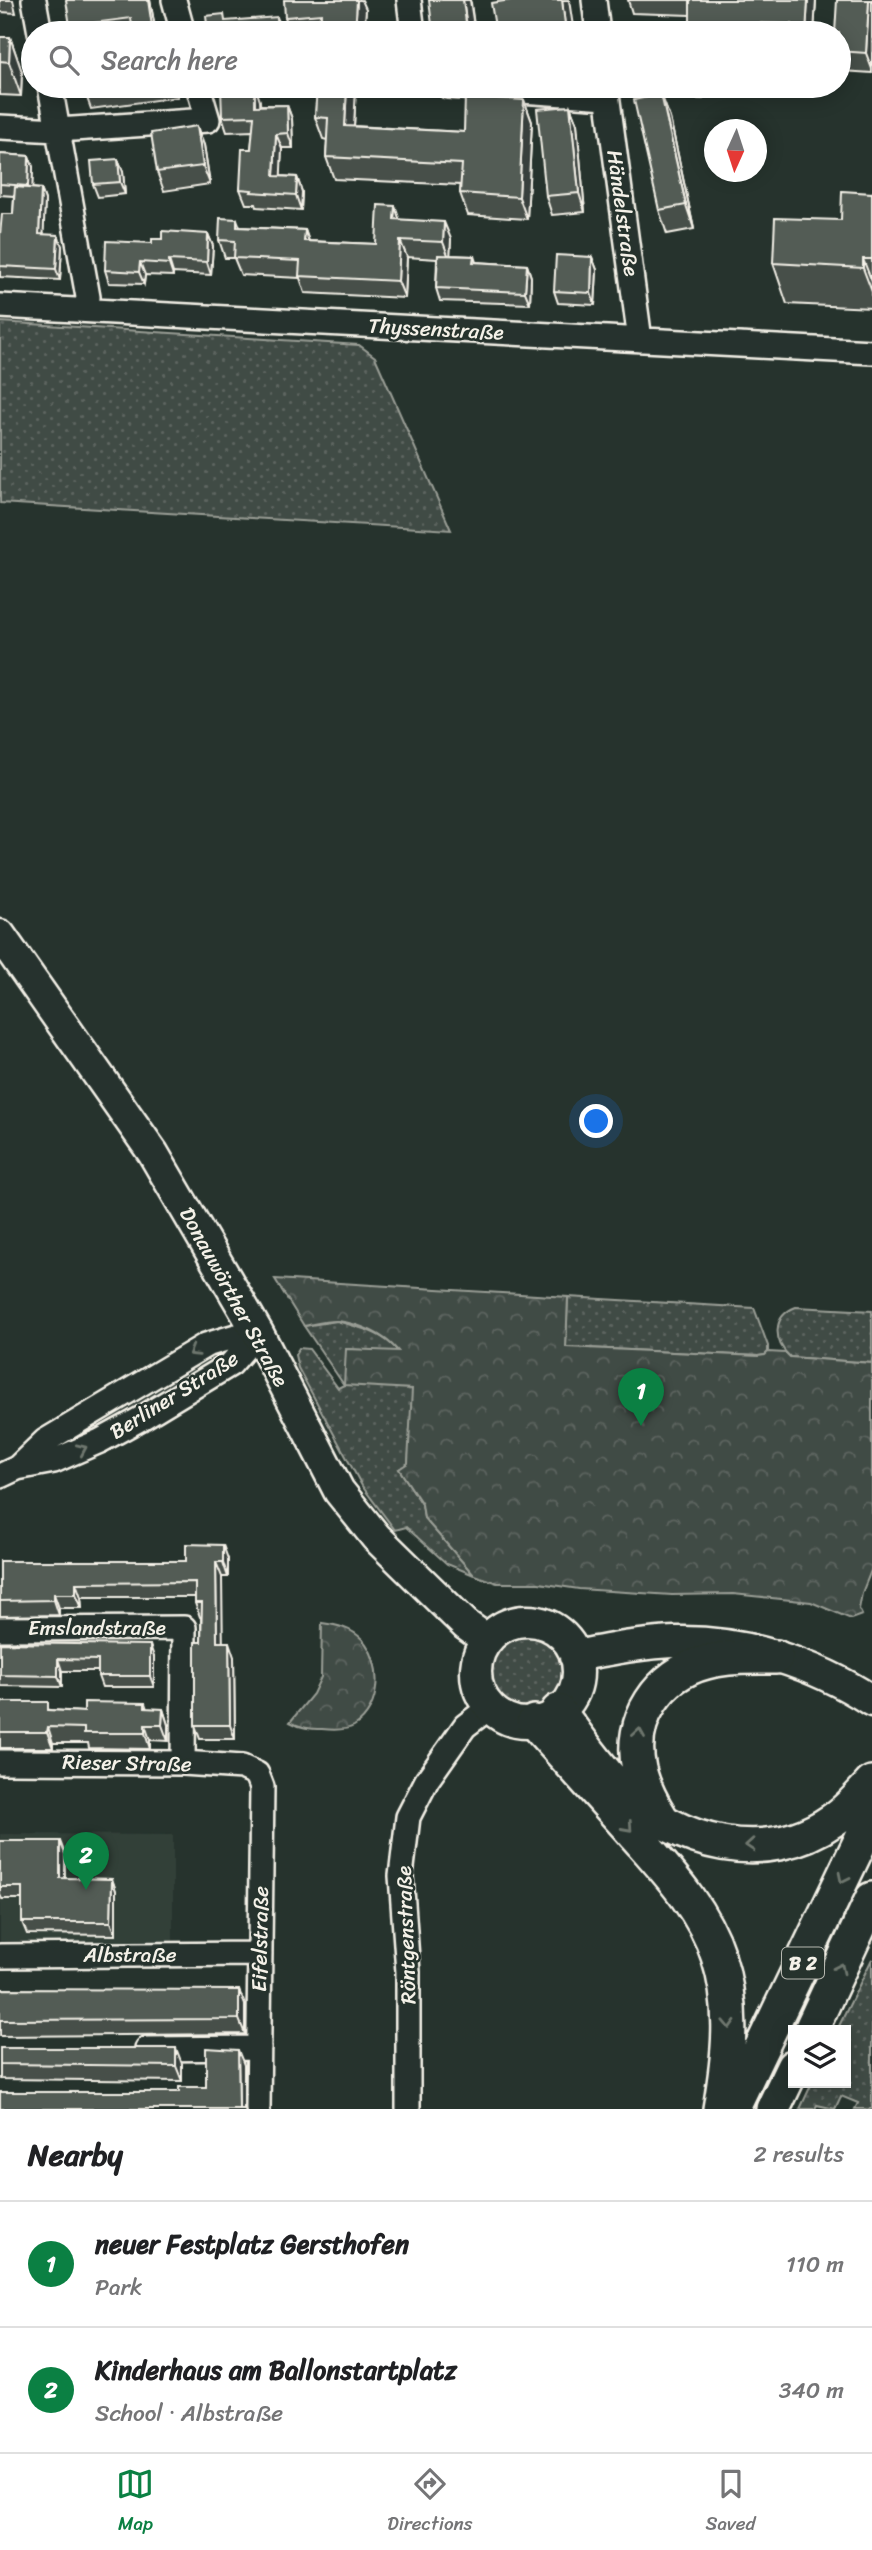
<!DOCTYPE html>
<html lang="en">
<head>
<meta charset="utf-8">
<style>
  body { margin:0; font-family:Sriracha,sans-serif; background:#f2f2f2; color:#202124 }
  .controls { position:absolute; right:21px; bottom:21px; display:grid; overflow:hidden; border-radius:0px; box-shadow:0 4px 18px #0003 }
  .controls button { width:63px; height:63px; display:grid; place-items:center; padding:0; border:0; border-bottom:2px solid #e0e0e0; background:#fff; color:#202124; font:35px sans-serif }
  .compass { position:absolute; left:704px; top:119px; width:63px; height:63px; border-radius:50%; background:#fff; box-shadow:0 4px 18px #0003; rotate:183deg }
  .you { position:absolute; left:597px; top:1122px; width:24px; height:24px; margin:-18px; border:5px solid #fff; border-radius:50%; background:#1a73e8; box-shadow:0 0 0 10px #1a73e833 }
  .badge { display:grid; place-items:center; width:46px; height:46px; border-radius:50%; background:#0b8043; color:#fff; font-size:23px; font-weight:700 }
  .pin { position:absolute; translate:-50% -58px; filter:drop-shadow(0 2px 4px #0008) }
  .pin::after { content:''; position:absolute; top:37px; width:24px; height:21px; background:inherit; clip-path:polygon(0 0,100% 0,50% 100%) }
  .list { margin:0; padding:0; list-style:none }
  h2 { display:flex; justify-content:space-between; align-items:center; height:91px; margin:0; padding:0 28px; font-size:30px }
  h2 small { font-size:23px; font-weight:400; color:#757577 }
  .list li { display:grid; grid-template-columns:46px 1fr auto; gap:21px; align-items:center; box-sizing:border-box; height:126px; padding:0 28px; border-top:2px solid #e0e0e0 }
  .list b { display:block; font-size:26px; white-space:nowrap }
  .list p { margin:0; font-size:23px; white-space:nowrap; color:#757577 }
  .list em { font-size:23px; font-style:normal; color:#757577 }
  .icon { flex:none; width:38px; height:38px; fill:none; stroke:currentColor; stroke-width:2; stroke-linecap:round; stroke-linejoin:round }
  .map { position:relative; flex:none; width:872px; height:2109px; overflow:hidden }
  .search { position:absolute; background:#fff; box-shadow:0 4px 18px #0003; left:21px; right:21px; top:21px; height:77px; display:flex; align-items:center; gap:18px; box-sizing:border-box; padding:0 24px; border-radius:38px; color:#757577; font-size:26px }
  .sheet { height:343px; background:#fff }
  nav { display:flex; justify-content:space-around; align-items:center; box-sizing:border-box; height:98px; border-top:2px solid #e0e0e0; background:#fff; font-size:19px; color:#757577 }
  nav a { display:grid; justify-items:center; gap:4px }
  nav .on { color:#0b8043 }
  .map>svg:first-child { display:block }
  .built { fill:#333f39 }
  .grass { fill:url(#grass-dots); stroke:#9a9e96; stroke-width:2 }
  .park { fill:url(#park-crowns); stroke:#9a9e96; stroke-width:2 }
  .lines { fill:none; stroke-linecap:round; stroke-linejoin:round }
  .minor-casing { stroke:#f4f1e8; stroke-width:28 }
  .major-casing { stroke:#f4f1e8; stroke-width:35 }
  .highway-casing { stroke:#f4f1e8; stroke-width:38 }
  .minor { stroke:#26332d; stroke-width:23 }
  .major { stroke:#26332d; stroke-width:30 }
  .highway { stroke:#26332d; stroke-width:33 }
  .wall { fill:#474f49; stroke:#f4f1e8; stroke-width:2 }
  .shaded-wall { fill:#39403c; stroke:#f4f1e8; stroke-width:2 }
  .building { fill:#525c55; stroke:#f4f1e8; stroke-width:2 }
  .oneway { stroke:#6e766e }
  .labels { text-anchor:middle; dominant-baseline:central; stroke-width:5; stroke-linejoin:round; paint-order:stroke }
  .shield { fill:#26332d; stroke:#b6b8b0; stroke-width:2 }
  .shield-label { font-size:19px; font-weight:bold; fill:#f4f1e8 }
  .street-label { font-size:21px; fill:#f4f1e8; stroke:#26332d }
</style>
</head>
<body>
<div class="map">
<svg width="872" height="2109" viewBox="0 0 872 2109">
  <defs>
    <pattern id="grass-dots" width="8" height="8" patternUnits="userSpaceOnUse" patternTransform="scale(1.75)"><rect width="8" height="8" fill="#414b45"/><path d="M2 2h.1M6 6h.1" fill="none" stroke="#5d6560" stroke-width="1.8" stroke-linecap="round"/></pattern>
    <pattern id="park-crowns" width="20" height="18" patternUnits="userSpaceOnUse" patternTransform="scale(1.75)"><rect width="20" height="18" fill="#414b45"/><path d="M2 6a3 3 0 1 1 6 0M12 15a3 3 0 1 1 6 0" fill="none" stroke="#5d6560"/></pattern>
  </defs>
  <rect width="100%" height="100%" fill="#26332d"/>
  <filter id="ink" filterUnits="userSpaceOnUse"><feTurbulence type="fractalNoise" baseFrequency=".0143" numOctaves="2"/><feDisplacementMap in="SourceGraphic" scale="14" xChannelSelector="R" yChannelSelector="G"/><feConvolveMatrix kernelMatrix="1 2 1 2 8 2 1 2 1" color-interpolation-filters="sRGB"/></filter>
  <g filter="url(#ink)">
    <!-- built -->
    <path class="built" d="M0 1834 173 1835V1946L0 1945Z"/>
    <!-- grass -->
    <path class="grass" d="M0 322 359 345 375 357 451 530 0 503Z
      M568 1297 754 1308 768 1346V1352L765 1355 758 1356 566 1347Z
      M796 1307 872 1311V1363L790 1357C773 1341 772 1316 796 1307Z
      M337 1321C360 1328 383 1332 399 1352L346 1349 413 1389 408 1464 399 1469 422 1504 424 1518 474 1575 447 1564 406 1527 395 1530 362 1486 298 1368 295 1355 299 1348 309 1349 338 1388 344 1385 304 1326Z
      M484 1672a42 42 0 1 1 84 0a42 42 0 1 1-84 0Z
      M872 1959V2109H855L858 2103 841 2096 835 2109 817 2105 815 2109H800L812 2083H846V2030H837Z"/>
    <!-- park -->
    <path class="park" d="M275 1279 568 1297 566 1347 758 1356 765 1355 768 1352 786 1353 790 1357 872 1363V1568L862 1593 859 1609 862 1615 851 1619 811 1602 733 1594 672 1595 579 1589 539 1583H497L474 1575 424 1518 422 1504 399 1469 408 1463 412 1389 344 1385 346 1349 398 1351C384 1334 360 1324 338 1321 327 1320 315 1324 304 1326Z
      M322 1623C337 1625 351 1628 362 1639 383 1662 382 1709 354 1726 345 1731 332 1730 322 1729 310 1729 301 1728 290 1722L313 1694 321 1677Z"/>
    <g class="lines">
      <!-- minor casing -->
      <g class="minor-casing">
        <path id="minor" d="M34 0 40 33
          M174 0 183 33
          M409 0 413 33
          M594 0 598 33
          M50 86 88 297 86 310
          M448 86 607 97
          M606 86 640 340
          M0 127 58 130 208 120 198 86
          M0 306 872 352
          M17 1468 45 1441 206 1345 236 1336 258 1333
          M0 1476 17 1468 54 1461 100 1441 140 1419 231 1364 258 1333
          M0 1629 184 1628 183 1763
          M0 1762 183 1763 242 1767 257 1774 262 1787 258 2109
          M0 1956 260 1954
          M147 2049 259 2048
          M408 2109V1972L401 1876 408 1817 427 1780 465 1726 490 1707"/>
      </g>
      <!-- major casing -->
      <g class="major-casing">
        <path id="major" d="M0 935 153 1153 258 1333 339 1491 376 1537 466 1625 487 1640
          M476 1672a51 51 0 1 1 102 0a51 51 0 1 1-102 0Z
          M575 1656C608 1650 642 1643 675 1642 743 1640 816 1664 872 1701"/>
      </g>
      <!-- highway casing -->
      <g class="highway-casing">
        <path id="highway" d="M558 1711C579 1738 598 1767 622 1791 678 1845 766 1867 833 1820 848 1810 860 1796 872 1783
          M534 1722C566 1758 598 1793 630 1829 664 1868 702 1906 718 1956 735 2007 729 2057 720 2109
          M661 1818C651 1802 643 1786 639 1769 628 1720 659 1674 706 1662 729 1656 753 1657 776 1657
          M811 2030 872 1899
          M732 2109 872 1817
          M773 2109 793 2067"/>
      </g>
      <!-- minor -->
      <use href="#minor" class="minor"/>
      <!-- major -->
      <use href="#major" class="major"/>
      <!-- highway -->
      <use href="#highway" class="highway"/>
    </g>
    <!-- wall -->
    <path class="wall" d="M0 0H13L16 13 0 12Z
      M150 0 156 33H133V32L123 33H65L70 27Z
      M628 0H816L814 33H694L690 22V15L632 13Z
      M872 0V73L842 71 839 63V33Z
      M471 3 475 33H433Z
      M366 9 364 33H291L285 17Z
      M0 37H10L22 72 21 96 0 95Z
      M85 86H176L178 97 91 109 86 95Z
      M317 86H361H356L354 126 464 132 524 100 532 122 527 219 468 215 460 193 461 185 334 179 326 157 327 140 323 139 315 117Z
      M637 86H704L703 99 662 97 670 118 694 229 667 234 659 210 652 96 639 95 636 89Z
      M260 101V105H287L292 119 293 148H282L280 176 297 177 302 192 301 210 257 207 256 204H246L240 189 251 149 253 131 227 132 222 117Z
      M570 106 577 124 585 212 552 215 546 196Z
      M204 145 210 184 164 191 157 172Z
      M0 154 29 156 33 167 32 188 41 189 45 200 43 234 62 246 60 280 0 277V235L13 214 14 196 0 195Z
      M123 172 125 194 98 197 93 184Z
      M872 193V308L787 304 773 263 841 220Z
      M237 219 240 227 305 230 309 241 376 244 400 220 451 239 450 255 474 256 476 262 527 265 531 277 530 304 440 301 436 288 437 259 407 257 405 298 305 293 300 278 241 275 234 258H225L219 240Z
      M208 234 213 246 211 275 173 273V276L145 275 144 284 109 283 105 270 152 243 162 239Z
      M592 257 597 270 595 305 558 303 554 291Z
      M228 1559V1577H222V1642L234 1657 235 1739H200L195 1725 201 1642V1618L200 1617 195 1603V1597H81L82 1608H59V1615L0 1616V1561H186Z
      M0 1643 154 1657V1687H102L98 1676V1671H62V1687L0 1686Z
      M0 1702 51 1710 84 1712 145 1703 147 1709H163L168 1725V1741L150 1740V1749L89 1748 88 1743H53V1748H0Z
      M0 1841 65 1854V1878L112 1879 116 1891V1935L27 1934 22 1922V1899H2L0 1895Z
      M0 1989 245 2005V2034L0 2036Z
      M0 2048 182 2064V2081L0 2079Z"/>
    <!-- shaded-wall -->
    <path class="shaded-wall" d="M148 0H150L156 33H153Z
      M357 0H362L366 9 364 33H355Z
      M463 0H470L475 33H468Z
      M562 0H569L574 33H566Z
      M808 0H816L814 33H806Z
      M869 0H872V69L866 53Z
      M277 17 282 30V33H278Z
      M10 37 22 72 21 96 9 62Z
      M255 86 260 101 261 120 255 106Z
      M347 86H356L353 148 345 126Z
      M701 86H704L703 99 701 93Z
      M661 94 670 118 694 229 686 205Z
      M524 100 532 122 527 219 519 197Z
      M287 105 292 119 293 148 288 133Z
      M570 106 577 124 585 212 579 193Z
      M197 126 204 145 210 184 203 166Z
      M276 134 282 148 280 191 274 176Z
      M29 156 33 167 32 197 28 186Z
      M118 159 123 172 125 194 120 182Z
      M297 177 302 192 301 210 296 195Z
      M41 189 45 200 43 245 39 234Z
      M395 206 401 224 394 219Z
      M444 222 451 239 450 260 443 242Z
      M305 230 311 248 304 241Z
      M208 234 213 246 211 275 207 262Z
      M58 235 62 246 60 280 56 269Z
      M400 240 407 257 405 298 398 281Z
      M592 257 597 270 595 305 591 293Z
      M863 259 872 282V292L863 268Z
      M169 260 173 273V276L169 264Z
      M140 262 145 275 144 284 139 272Z
      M527 265 531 277 530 304 525 292Z
      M223 1545 228 1559V1577L223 1562Z
      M216 1562 222 1577 223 1657 217 1642Z
      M76 1583 81 1597 82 1608 76 1594Z
      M54 1594 59 1608V1615L54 1600Z
      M229 1642 234 1657 235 1739 230 1725Z
      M150 1645 154 1657V1687L150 1676Z
      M58 1659 62 1671V1687L58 1676Z
      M163 1709 168 1725V1741L162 1725Z
      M145 1725 150 1740V1749L145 1733Z
      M48 1727 53 1743V1748L47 1732Z
      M60 1841 65 1854V1891L60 1878Z
      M112 1879 116 1891V1935L111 1922Z
      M239 1990 245 2005V2034L239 2019Z
      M176 2048 182 2064V2081L176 2066Z
      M238 2050 244 2065V2109H239Z"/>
    <!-- building -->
    <path class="building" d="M66 0H148L153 33H133L131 18 70 26Z
      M284 0H357L355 33H320L321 14 285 17Z
      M429 0H463L467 30 443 33H433Z
      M511 0H562L566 33H496L491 3Z
      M690 0H808L806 33H791L792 24 690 22Z
      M837 0H869L866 53 839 51V33H835Z
      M224 14 225 21 277 17 278 33H208L206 16Z
      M82 25 83 33H65L64 28Z
      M0 37H10L9 62 0 61Z
      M85 86H154L86 95Z
      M255 86V106L287 105 288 133 276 134 274 176 297 177 296 195 251 192 252 190 240 189 242 149H251L254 116 222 117 221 87Z
      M317 86H347L345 126 464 132 465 96 524 100 519 197 460 193 462 164 326 157 328 118 315 117Z
      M637 86H701V93L636 89Z
      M661 94 686 205 659 210 634 100Z
      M570 106 579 193 546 196 537 109Z
      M197 126 203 166 157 172 151 133Z
      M0 154 29 156 28 186 0 184Z
      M118 159 120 182 93 184 91 161Z
      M15 187 41 189 39 234 58 235 56 269 0 266V235L2 214H13Z
      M842 191 872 193V259H863V268L773 263 775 218 841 220Z
      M378 205 395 206 394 219 444 222 443 242 400 240 398 281 299 276 300 261 234 258 235 241 219 240 220 218 237 219V227L305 230 304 241 376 244Z
      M162 231 208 234 207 262 169 260V264L140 262 139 272 105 270 106 241 152 243V239H162Z
      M438 255 474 256 473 262 527 265 525 292 436 288Z
      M556 255 592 257 591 293 554 291Z
      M186 1544 223 1545V1562H216L217 1642H229L230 1725H195V1642H201L202 1603H195V1582L76 1583V1594H54V1600L0 1601V1561H186Z
      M0 1643 150 1645V1676H98V1660L58 1659V1676L0 1675Z
      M0 1702H48V1710L84 1712V1702L145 1703V1708L163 1709 162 1725H145V1733H84V1728L48 1727 47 1732H0Z
      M0 1841H60V1878L112 1879 111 1922H22V1887H0Z
      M0 1989 239 1990V2019L0 2020Z
      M0 2048H176V2066L0 2064Z
      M206 2048 238 2050 239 2109H0V2092H179V2087H206Z"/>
    <!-- one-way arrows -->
    <defs><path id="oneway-chevron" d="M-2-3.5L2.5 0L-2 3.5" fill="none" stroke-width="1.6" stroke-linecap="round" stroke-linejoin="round" transform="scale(1.75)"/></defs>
    <g class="oneway">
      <use href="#oneway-chevron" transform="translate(193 1352) rotate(149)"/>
      <use href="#oneway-chevron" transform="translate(82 1449) rotate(-24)"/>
      <use href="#oneway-chevron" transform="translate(639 1733) rotate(-81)"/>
      <use href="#oneway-chevron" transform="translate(628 1827) rotate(48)"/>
      <use href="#oneway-chevron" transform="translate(750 1845) rotate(176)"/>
      <use href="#oneway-chevron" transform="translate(843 1878) rotate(116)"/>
      <use href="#oneway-chevron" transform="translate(840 1968) rotate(-65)"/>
      <use href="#oneway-chevron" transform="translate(729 2024) rotate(88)"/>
    </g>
  </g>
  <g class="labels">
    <!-- shield labels -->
    <rect class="shield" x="782" y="1947.5" width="42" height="31" rx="5"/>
    <g class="shield-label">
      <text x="803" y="1963">B 2</text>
    </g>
    <!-- street labels -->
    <g class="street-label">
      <text transform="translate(623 213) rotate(82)">Händelstraße</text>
      <text transform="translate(436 329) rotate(3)">Thyssenstraße</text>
      <text transform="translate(234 1297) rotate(61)">Donauwörther Straße</text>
      <text transform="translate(174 1395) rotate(-32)">Berliner Straße</text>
      <text x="97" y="1628">Emslandstraße</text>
      <text transform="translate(127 1763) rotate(1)">Rieser Straße</text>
      <text transform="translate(406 1935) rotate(-92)">Röntgenstraße</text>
      <text transform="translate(260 1939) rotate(-89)">Eifelstraße</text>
      <text x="130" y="1955">Albstraße</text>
    </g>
  </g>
</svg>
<div class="controls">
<button><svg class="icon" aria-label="layers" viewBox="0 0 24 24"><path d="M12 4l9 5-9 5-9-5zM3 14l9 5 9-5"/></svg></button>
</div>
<svg class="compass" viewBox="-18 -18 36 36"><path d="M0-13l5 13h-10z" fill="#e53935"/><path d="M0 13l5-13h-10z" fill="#757577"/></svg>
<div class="you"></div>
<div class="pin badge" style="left:641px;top:1426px">1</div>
<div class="pin badge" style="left:86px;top:1890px">2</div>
<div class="search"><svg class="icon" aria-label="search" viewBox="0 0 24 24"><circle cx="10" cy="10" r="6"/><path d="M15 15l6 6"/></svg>Search here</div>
</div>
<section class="sheet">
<h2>Nearby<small>2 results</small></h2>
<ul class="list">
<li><span class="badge">1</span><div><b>neuer Festplatz Gersthofen</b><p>Park</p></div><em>110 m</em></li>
<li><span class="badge">2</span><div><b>Kinderhaus am Ballonstartplatz</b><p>School · Albstraße</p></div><em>340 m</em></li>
</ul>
</section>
<nav>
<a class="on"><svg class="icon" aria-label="map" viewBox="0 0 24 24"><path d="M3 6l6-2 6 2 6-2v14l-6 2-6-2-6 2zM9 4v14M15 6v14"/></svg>Map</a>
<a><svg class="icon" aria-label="directions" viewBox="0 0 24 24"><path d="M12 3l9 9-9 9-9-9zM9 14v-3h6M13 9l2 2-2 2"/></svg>Directions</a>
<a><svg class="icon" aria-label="saved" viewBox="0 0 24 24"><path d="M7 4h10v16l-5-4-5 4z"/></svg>Saved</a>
</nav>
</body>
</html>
